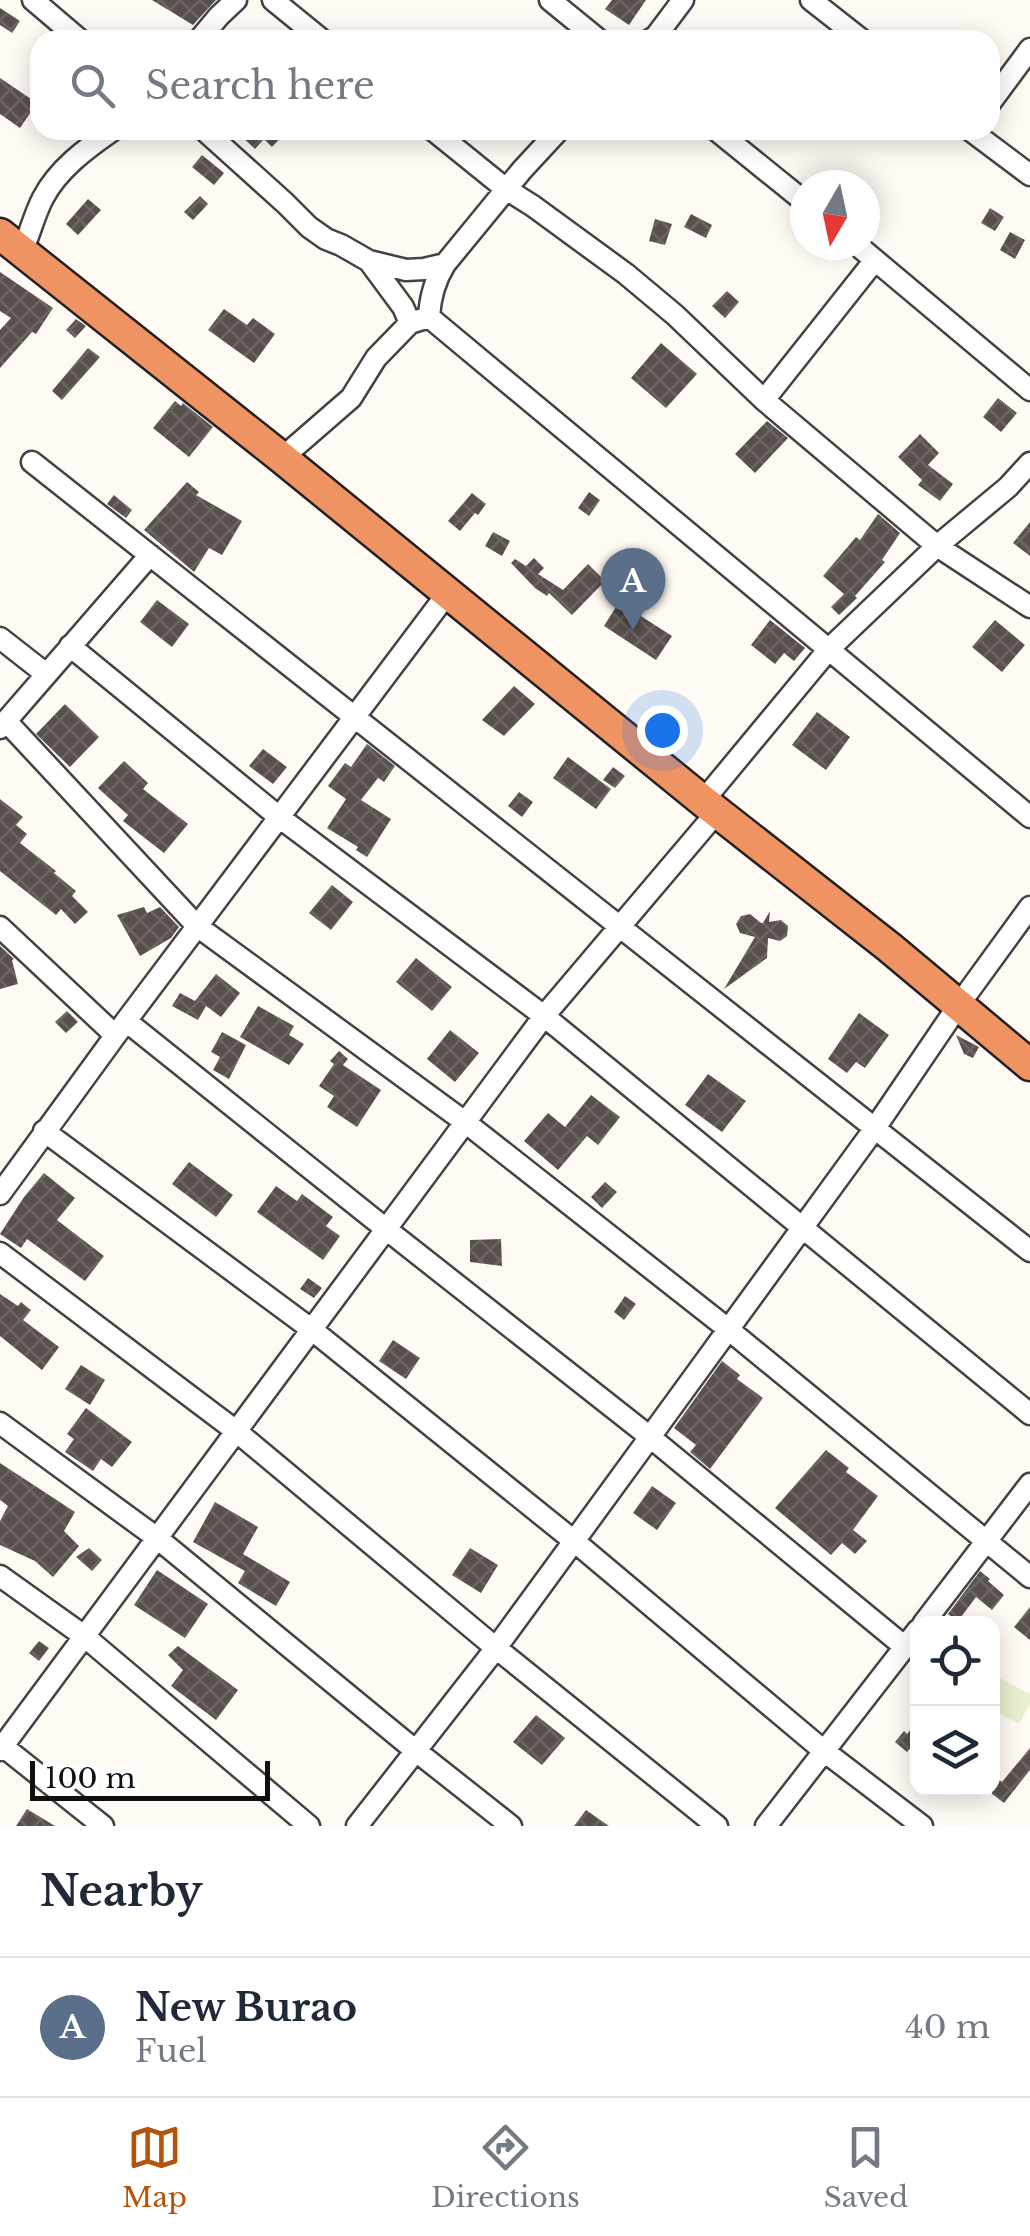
<!DOCTYPE html>
<html lang="en">
<head>
<meta charset="utf-8">
<style>
  body { margin:0; font-family:"Libre Baskerville",serif; background:#f2f2f3; color:#1f2937 }
  .controls { position:absolute; right:30px; bottom:30px; display:grid; overflow:hidden; border-radius:20px; box-shadow:0 5px 25px #0003 }
  .controls button { width:90px; height:90px; display:grid; place-items:center; padding:0; border:0; border-bottom:2px solid #e0e1e3; background:#fff; color:#1f2937; font:50px sans-serif }
  .compass { position:absolute; left:790px; top:170px; width:90px; height:90px; border-radius:50%; background:#fff; box-shadow:0 5px 25px #0003; rotate:189deg }
  .scale { position:absolute; left:30px; bottom:25px; width:240px; box-sizing:border-box; padding-left:10px; border:5px solid #101010; border-top:0; font-size:28px; line-height:35px; white-space:nowrap; color:#101010; -webkit-text-stroke:8px #fff; paint-order:stroke }
  .you { position:absolute; left:662px; top:730px; width:35px; height:35px; margin:-25px; border:8px solid #fff; border-radius:50%; background:#1a73e8; box-shadow:0 0 0 15px #1a73e833 }
  .badge { display:grid; place-items:center; width:65px; height:65px; border-radius:50%; background:#b45309; color:#fff; font-size:32px; font-weight:700 }
  .pin { position:absolute; translate:-50% -82px; filter:drop-shadow(0 2px 5px #0008) }
  .pin::after { content:''; position:absolute; top:52px; width:35px; height:30px; background:inherit; clip-path:polygon(0 0,100% 0,50% 100%) }
  .list { margin:0; padding:0; list-style:none }
  h2 { display:flex; justify-content:space-between; align-items:center; height:130px; margin:0; padding:0 40px; font-size:42px }
  h2 small { font-size:32px; font-weight:400; color:#747a83 }
  .list li { display:grid; grid-template-columns:65px 1fr auto; gap:30px; align-items:center; box-sizing:border-box; height:140px; padding:0 40px; border-top:2px solid #e0e1e3 }
  .list b { display:block; font-size:38px; white-space:nowrap }
  .list p { margin:0; font-size:32px; white-space:nowrap; color:#747a83 }
  .list em { font-size:32px; font-style:normal; color:#747a83 }
  .icon { flex:none; width:55px; height:55px; fill:none; stroke:currentColor; stroke-width:2; stroke-linecap:round; stroke-linejoin:round }
  .map { position:relative; flex:none; width:1030px; height:1826px; overflow:hidden }
  .search { position:absolute; background:#fff; box-shadow:0 5px 25px #0003; left:30px; right:30px; top:30px; height:110px; display:flex; align-items:center; gap:25px; box-sizing:border-box; padding:0 35px; border-radius:30px; color:#747a83; font-size:38px }
  .sheet { height:270px; background:#fff }
  nav { display:flex; justify-content:space-around; align-items:center; box-sizing:border-box; height:140px; border-top:2px solid #e0e1e3; background:#fff; font-size:28px; color:#747a83 }
  nav a { display:grid; justify-items:center; gap:5px }
  nav .on { color:#b45309 }
  .map>svg:first-child { display:block }
  .pitch { fill:#e8f0cf }
  .building { fill:url(#building-cross-hatch) }
  .lines { fill:none; stroke-linecap:round; stroke-linejoin:round }
  .minor-casing { stroke:#434343; stroke-width:25 }
  .highway-casing { stroke:#212121; stroke-width:35 }
  .minor { stroke:#fff; stroke-width:20 }
  .highway { stroke:#ef9362; stroke-width:30 }
</style>
</head>
<body>
<div class="map">
<svg width="1030" height="1826" viewBox="0 0 1030 1826">
  <defs>
    <pattern id="building-cross-hatch" width="8" height="8" patternUnits="userSpaceOnUse" patternTransform="scale(2.5)"><rect width="8" height="8" fill="#59504d"/><path d="M0 0l8 8M0 8l8-8" fill="none" stroke="#6c6562"/></pattern>
  </defs>
  <rect width="100%" height="100%" fill="#fffbf4"/>
  <!-- pitch -->
  <path class="pitch" d="M992 1674 1030 1694V1704L1019 1724 993 1710Z"/>
  <!-- building -->
  <path class="building" d="M152 0H216L193 25Z
    M612 0H646L629 25 605 9Z
    M0 8 20 21 12 33 0 25Z
    M0 78 37 103 20 128 0 114Z
    M235 130H288L272 147 264 139 255 149Z
    M202 155 224 173 214 185 192 167Z
    M200 196 208 204 193 220 184 212Z
    M88 199 101 210 78 235 66 224Z
    M990 208 1004 217 995 231 981 223Z
    M691 214 712 225 706 238 684 227Z
    M655 219 672 224 665 245 649 241Z
    M1010 232 1025 240 1015 259 1000 250Z
    M0 272 53 308 36 334 32 332 0 368V330L11 318 0 311Z
    M727 291 739 302 725 318 712 306Z
    M224 309 247 325 253 318 275 334 254 363 208 330Z
    M76 319 86 326 75 338 66 330Z
    M661 343 697 374 666 408 631 378Z
    M88 348 100 357 62 400 52 391Z
    M998 398 1017 413 1001 432 983 417Z
    M175 401 181 406 183 403 213 427 189 457 153 428Z
    M767 421 788 438 755 473 735 454Z
    M920 434 939 453 928 465 953 484 940 501 918 485 922 480 898 457Z
    M187 482 199 492 196 495 242 521 222 555 209 548 194 572 144 530Z
    M589 492 600 500 589 516 578 508Z
    M472 493 486 504 478 515 475 513 460 531 448 521Z
    M114 495 132 510 126 518 107 504Z
    M878 514 900 533 882 560 885 562 855 596 857 598 839 615 831 607 844 594 823 576 856 537 860 540Z
    M1030 522V556L1013 543Z
    M493 532 510 541 502 556 485 546Z
    M534 558 544 568 538 574 563 590 588 564 605 581 572 615 549 593 547 596 535 588 511 563 515 559 526 566Z
    M157 600 189 624 172 647 140 622Z
    M619 602 672 636 656 660 604 626Z
    M770 620 805 648 794 661 784 653 775 664 751 645Z
    M995 620 1025 645 1002 672 972 647Z
    M514 686 535 704 504 736 482 720Z
    M65 704 99 737 70 767 36 734Z
    M817 712 850 737 826 770 792 745Z
    M367 744 395 766 384 782 378 778 361 800 391 819 367 857 356 850 358 847 327 828 346 799 328 786 345 763 351 767Z
    M263 749 287 767 273 784 249 766Z
    M568 757 611 789 596 809 553 778Z
    M124 761 148 783 143 789 188 824 164 853 123 821 128 815 98 788Z
    M613 767 625 776 615 788 603 780Z
    M519 792 533 802 522 817 508 806Z
    M0 799 23 817 16 825 27 834 20 843 56 871 54 873 76 891 72 896 88 912 75 924 61 909 56 915 0 871Z
    M332 885 353 902 331 930 309 913Z
    M144 907 147 913 160 907 179 927 171 938 140 956 117 915Z
    M770 911 769 922 781 920 788 926 787 936 780 941 768 938 767 958 724 989 755 937 740 933 736 924 741 916 750 914 761 923H763Z
    M0 946 14 959 12 960 18 984 0 989Z
    M416 958 452 987 432 1011 396 982Z
    M216 974 240 993 221 1017 206 1006 198 1020 172 1006 180 993 195 1001Z
    M258 1006 294 1026 289 1035 304 1044 289 1065 240 1037Z
    M67 1011 78 1022 66 1033 55 1022Z
    M859 1013 889 1035 865 1068 856 1062 847 1073 828 1059Z
    M450 1030 479 1053 455 1082 427 1059Z
    M222 1032 246 1045 229 1079 213 1070 220 1057 211 1052Z
    M956 1035 979 1047 973 1058 964 1054Z
    M339 1051 348 1059 343 1065 381 1090 357 1127 327 1107 334 1096 319 1086 334 1064 330 1061Z
    M708 1074 746 1101 722 1132 685 1105Z
    M591 1095 620 1117 598 1145 587 1136 558 1170 524 1141 548 1113 565 1127Z
    M189 1162 233 1195 216 1217 172 1184Z
    M44 1173 75 1198 57 1220 104 1256 85 1281 27 1239 21 1248 0 1234 24 1197Z
    M605 1182 617 1192 602 1208 591 1197Z
    M276 1186 297 1201 302 1194 333 1217 326 1226 340 1236 323 1260 257 1212Z
    M501 1239 502 1266 470 1262V1240Z
    M308 1278 322 1288 314 1298 300 1289Z
    M0 1294 18 1306 21 1302 31 1310 23 1320 59 1347 42 1370 0 1336Z
    M625 1296 636 1304 624 1320 614 1312Z
    M393 1340 420 1358 406 1379 379 1361Z
    M722 1361 740 1375 737 1379 763 1398 710 1469 690 1452 696 1445 674 1428Z
    M81 1365 105 1380 90 1405 65 1389Z
    M86 1408 132 1442 112 1467 101 1459 93 1471 65 1452 74 1439 67 1434Z
    M826 1450 849 1468 846 1472 878 1496 853 1530 867 1541 855 1554 842 1543 831 1555 775 1508Z
    M0 1463 75 1512 64 1531 79 1546 53 1577 35 1561 0 1545V1521L8 1506 0 1500Z
    M652 1486 676 1503 657 1530 633 1513Z
    M215 1502 258 1527 243 1554 290 1582 276 1606 238 1583 245 1571 193 1542Z
    M89 1548 102 1560 92 1571 76 1557Z
    M470 1548 498 1565 481 1593 452 1575Z
    M157 1570 208 1604 185 1638 134 1605Z
    M980 1571 990 1579 988 1581 1004 1595 992 1610 976 1597 958 1621 948 1614Z
    M1030 1607V1640L1014 1627Z
    M39 1641 49 1648 39 1661 29 1653Z
    M178 1646 238 1690 216 1720 171 1686 183 1670 168 1655Z
    M536 1715 565 1738 542 1765 513 1742Z
    M918 1720V1740L907 1752 895 1742 904 1731 907 1734Z
    M1030 1748V1770L1004 1803 992 1794V1774L1002 1782Z
    M27 1809 55 1826H16Z
    M586 1810 609 1826H574Z"/>
  <g class="lines">
    <!-- minor casing -->
    <g class="minor-casing">
      <path id="minor" d="M33 0 80 40
        M273 0 322 40
        M550 0 599 40
        M811 0 862 40
        M199 40 219 16 236 0
        M650 40 656 36 683 0
        M990 103 1030 49
        M204 130 285 203 309 227 326 239 341 245 369 261 406 270 424 269 445 264
        M433 130 506 189 533 206 626 274 675 315 764 400 937 546 1030 607
        M716 130 805 202
        M970 130 1030 175
        M857 245 1030 390
        M22 251C30 234 34 215 43 198 58 169 87 148 113 130
        M369 261 403 307 410 323
        M429 317 1030 817
        M764 400 875 260
        M282 458 351 398 376 358 410 323 429 317C430 298 435 280 445 264L522 170 559 130
        M32 462 1030 1251
        M0 638 46 674
        M70 646 279 817 544 1016 1030 1414
        M6 721 197 926 465 1122 728 1329 1030 1577
        M0 728 150 555
        M703 801 829 649 937 546 1008 487 1030 463
        M0 927 115 1035
        M126 1021 386 1229 650 1437 905 1647
        M44 1131 311 1329 574 1541 824 1751 922 1826
        M0 1194 126 1021 447 594
        M0 1253 236 1431 496 1648 717 1826
        M0 1423 157 1538 416 1751 511 1826
        M0 1576 84 1636 309 1826
        M923 1624 1030 1484
        M0 1744 103 1826
        M0 1750 544 1016 717 812
        M357 1826 496 1648 650 1437 875 1128 958 1006 1030 907
        M766 1826 918 1630"/>
    </g>
    <!-- highway casing -->
    <g class="highway-casing">
      <path id="highway" d="M0 234 282 458 703 801 889 947 1030 1065"/>
    </g>
    <!-- minor -->
    <use href="#minor" class="minor"/>
    <!-- highway -->
    <use href="#highway" class="highway"/>
  </g>
</svg>
<div class="controls">
<button><svg class="icon" aria-label="locate" viewBox="0 0 24 24"><circle cx="12" cy="12" r="6"/><path d="M12 2v4M12 18v4M2 12h4M18 12h4"/></svg></button>
<button><svg class="icon" aria-label="layers" viewBox="0 0 24 24"><path d="M12 4l9 5-9 5-9-5zM3 14l9 5 9-5"/></svg></button>
</div>
<svg class="compass" viewBox="-18 -18 36 36"><path d="M0-13l5 13h-10z" fill="#e53935"/><path d="M0 13l5-13h-10z" fill="#747a83"/></svg>
<div class="scale">100 m</div>
<div class="you"></div>
<div class="pin badge" style="left:633px;top:630px;background:#5c6f8a">A</div>
<div class="search"><svg class="icon" aria-label="search" viewBox="0 0 24 24"><circle cx="10" cy="10" r="6"/><path d="M15 15l6 6"/></svg>Search here</div>
</div>
<section class="sheet">
<h2>Nearby<small></small></h2>
<ul class="list">
<li><span class="badge" style="background:#5c6f8a">A</span><div><b>New Burao</b><p>Fuel</p></div><em>40 m</em></li>
</ul>
</section>
<nav>
<a class="on"><svg class="icon" aria-label="map" viewBox="0 0 24 24"><path d="M3 6l6-2 6 2 6-2v14l-6 2-6-2-6 2zM9 4v14M15 6v14"/></svg>Map</a>
<a><svg class="icon" aria-label="directions" viewBox="0 0 24 24"><path d="M12 3l9 9-9 9-9-9zM9 14v-3h6M13 9l2 2-2 2"/></svg>Directions</a>
<a><svg class="icon" aria-label="saved" viewBox="0 0 24 24"><path d="M7 4h10v16l-5-4-5 4z"/></svg>Saved</a>
</nav>
</body>
</html>
